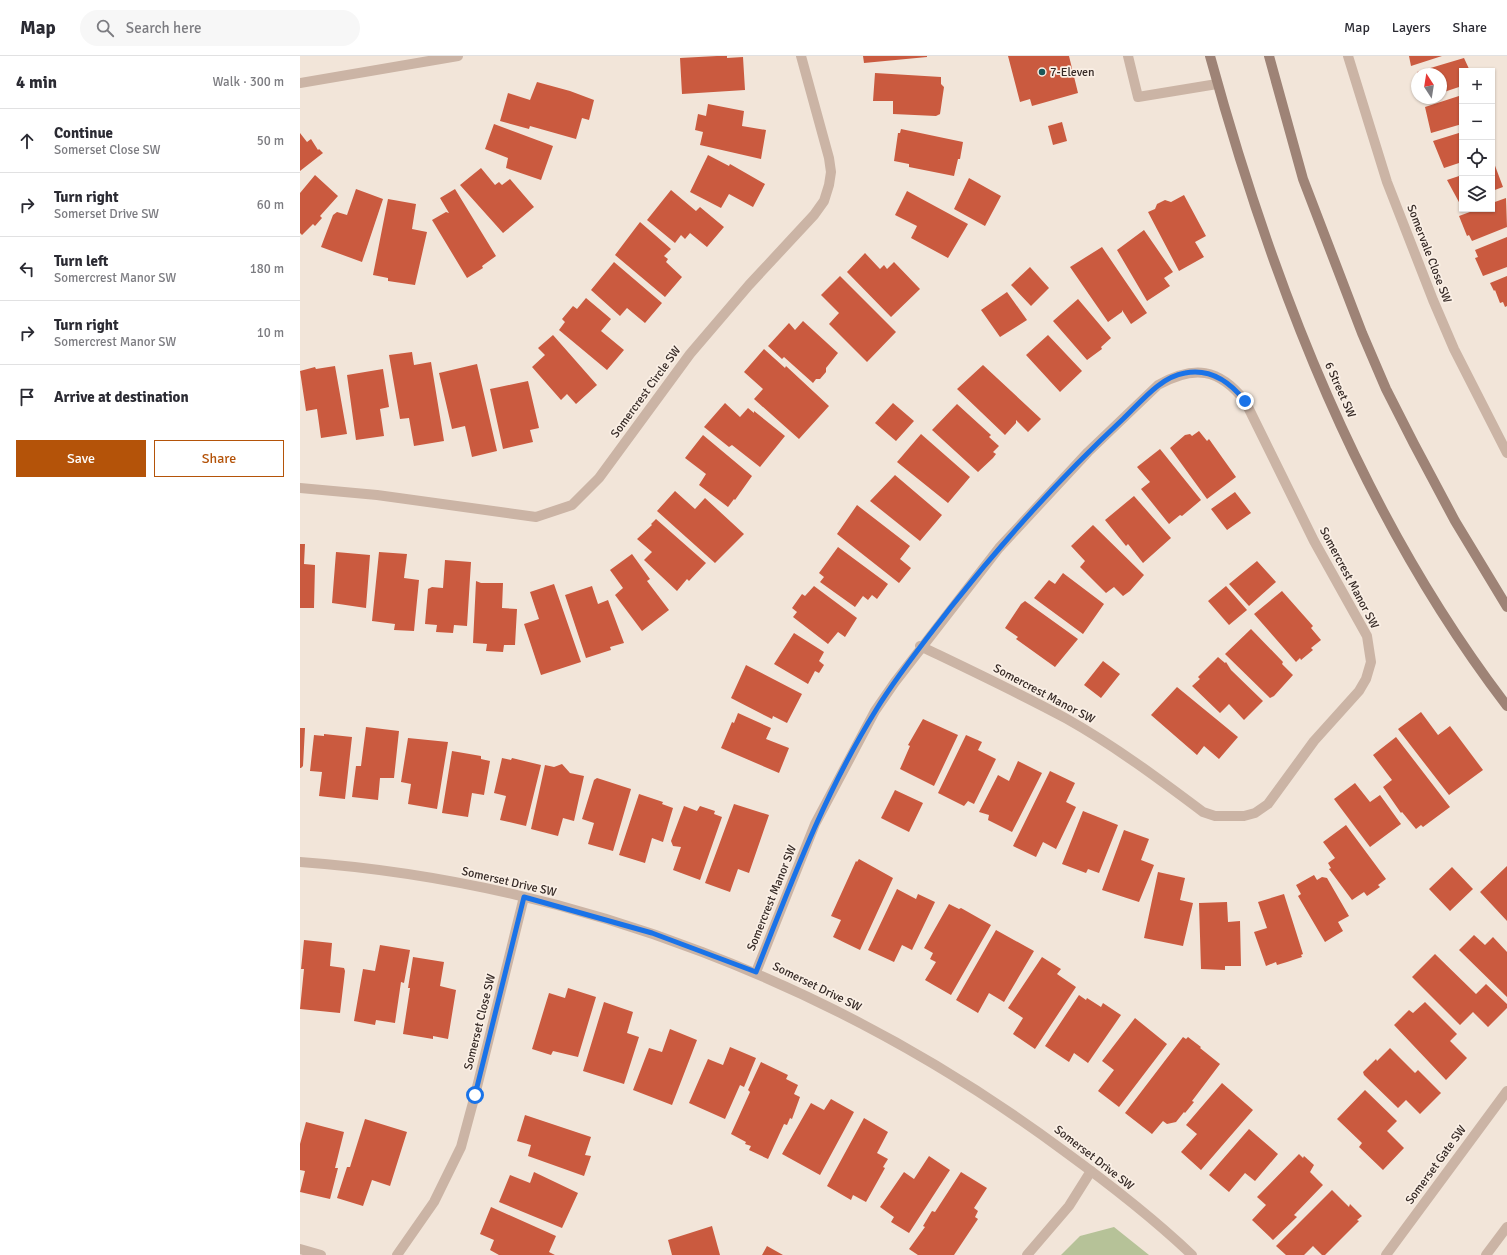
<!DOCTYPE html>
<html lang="en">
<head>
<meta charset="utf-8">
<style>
  body { margin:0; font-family:Signika,sans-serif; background:#f7f7f7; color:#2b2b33 }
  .controls { position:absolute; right:12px; top:12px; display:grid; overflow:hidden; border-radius:0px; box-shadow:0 1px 3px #0004 }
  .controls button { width:36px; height:36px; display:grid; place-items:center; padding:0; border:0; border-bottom:1px solid #e1e1e2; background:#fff; color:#2b2b33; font:20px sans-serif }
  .compass { position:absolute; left:1111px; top:12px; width:36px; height:36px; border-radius:50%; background:#fff; box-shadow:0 1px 3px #0004; rotate:348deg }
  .stop { position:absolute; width:12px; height:12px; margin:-9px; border:3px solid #1a73e8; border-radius:50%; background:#fff }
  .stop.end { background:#1a73e8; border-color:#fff; box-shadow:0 1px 4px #0008 }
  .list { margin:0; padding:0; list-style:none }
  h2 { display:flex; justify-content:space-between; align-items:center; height:52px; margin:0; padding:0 16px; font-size:17px }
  h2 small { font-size:13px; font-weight:400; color:#7c7c81 }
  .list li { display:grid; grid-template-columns:26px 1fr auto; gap:12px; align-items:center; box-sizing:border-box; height:64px; padding:0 16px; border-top:1px solid #e1e1e2 }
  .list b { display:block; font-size:15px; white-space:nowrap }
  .list p { margin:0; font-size:13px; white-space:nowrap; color:#7c7c81 }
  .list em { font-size:13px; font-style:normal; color:#7c7c81 }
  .actions { display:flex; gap:8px; padding:12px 16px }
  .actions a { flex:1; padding:9px 0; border:1px solid #b45309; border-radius:0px; text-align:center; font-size:14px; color:#b45309 }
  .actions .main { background:#b45309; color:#fff }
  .icon { flex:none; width:22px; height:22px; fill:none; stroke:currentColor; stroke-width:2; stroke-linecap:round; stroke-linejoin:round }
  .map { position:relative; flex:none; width:1207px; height:1199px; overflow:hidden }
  header { display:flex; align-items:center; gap:24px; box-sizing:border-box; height:56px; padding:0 20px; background:#fff; border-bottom:1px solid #e1e1e2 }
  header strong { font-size:19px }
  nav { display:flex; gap:22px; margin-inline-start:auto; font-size:14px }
  .search { width:280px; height:36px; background:#f7f7f7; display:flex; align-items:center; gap:10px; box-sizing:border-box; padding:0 14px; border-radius:22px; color:#7c7c81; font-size:15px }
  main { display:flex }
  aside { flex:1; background:#fff }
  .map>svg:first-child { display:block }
  .green { fill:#b6c298 }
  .building { fill:#ca5a3f }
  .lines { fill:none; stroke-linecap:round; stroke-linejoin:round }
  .service { stroke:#cbb4a5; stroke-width:10 }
  .minor { stroke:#cbb4a5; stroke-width:10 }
  .tertiary { stroke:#cbb4a5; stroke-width:10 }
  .secondary { stroke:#9e8376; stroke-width:10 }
  .route { stroke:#1a73e8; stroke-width:5 }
  .poi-dot { fill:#1a5759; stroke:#faefe5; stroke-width:1.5 }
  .labels { text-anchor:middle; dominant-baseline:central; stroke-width:3.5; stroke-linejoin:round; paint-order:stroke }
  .poi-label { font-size:12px; fill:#362a26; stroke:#faefe5; text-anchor:start }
  .street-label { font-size:12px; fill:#362a26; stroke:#faefe5 }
</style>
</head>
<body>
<header>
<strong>Map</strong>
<div class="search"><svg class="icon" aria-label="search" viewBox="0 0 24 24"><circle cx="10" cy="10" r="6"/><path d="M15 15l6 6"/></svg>Search here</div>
<nav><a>Map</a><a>Layers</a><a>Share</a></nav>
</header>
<main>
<aside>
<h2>4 min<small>Walk · 300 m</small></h2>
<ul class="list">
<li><svg class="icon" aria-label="ahead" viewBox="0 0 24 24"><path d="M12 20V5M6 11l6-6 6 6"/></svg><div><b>Continue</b><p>Somerset Close SW</p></div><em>50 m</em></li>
<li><svg class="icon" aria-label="right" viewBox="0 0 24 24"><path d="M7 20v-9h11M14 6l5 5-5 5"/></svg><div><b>Turn right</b><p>Somerset Drive SW</p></div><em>60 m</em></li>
<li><svg class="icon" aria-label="left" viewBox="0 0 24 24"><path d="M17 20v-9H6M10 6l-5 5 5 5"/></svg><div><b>Turn left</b><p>Somercrest Manor SW</p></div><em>180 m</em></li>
<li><svg class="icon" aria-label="right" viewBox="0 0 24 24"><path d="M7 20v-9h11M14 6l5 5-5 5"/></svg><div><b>Turn right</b><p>Somercrest Manor SW</p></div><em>10 m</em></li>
<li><svg class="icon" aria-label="arrive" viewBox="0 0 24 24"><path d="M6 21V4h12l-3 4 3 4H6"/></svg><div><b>Arrive at destination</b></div></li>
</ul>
<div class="actions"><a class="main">Save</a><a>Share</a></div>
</aside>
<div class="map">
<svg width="1207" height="1199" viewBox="0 0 1207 1199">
  <rect width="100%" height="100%" fill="#f2e5d9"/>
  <!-- green -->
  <path class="green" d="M814 1171 849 1199H761L780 1180Z"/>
  <!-- building -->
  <path class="building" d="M417 0H427V2L443 1 445 34 382 38 380 2Z
    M563 0H627V1L564 7Z
    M708 0H769L778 37 732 50 730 43 720 46Z
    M1109 0H1142L1111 10Z
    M1164 2 1170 15H1162V30L1141 37V18H1117V16Z
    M575 17 641 21V28L644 31 640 58 636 60 593 58V45H573Z
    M237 26 270 35 294 44 289 64 282 62 276 83 230 70 229 73 200 65 208 37 230 44Z
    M1162 39V68L1131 77 1125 51Z
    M408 48 444 55 442 70 466 74 461 103 400 89 403 76 395 74 398 58 406 60Z
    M762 66 767 85 753 89 748 70Z
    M194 68 253 90 241 124 206 112 208 102 185 93Z
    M601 73 663 86 660 103H658L654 120 609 111V108L594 105 598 77H600Z
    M1162 76V106L1144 112 1133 85Z
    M0 77 7 86 11 83 18 94 19 93 23 97 0 115Z
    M408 99 429 110 430 108 465 128 453 151 429 138 421 152 390 136Z
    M1194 107 1203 131 1192 135V108Z
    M181 112 195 129 199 126 202 129 210 123 234 151 203 177 160 129Z
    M15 119 38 140 20 160 22 162 15 170 13 168 2 179 0 177V137Z
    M1162 119V147L1160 148 1147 124Z
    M669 122 701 140 685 170 654 153Z
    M56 133 83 143 62 206 21 191 33 159 37 156 47 159Z
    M155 133 196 200 182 210 183 212 167 222 132 164 146 156 149 157 140 142Z
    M371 134 396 155 400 151 424 171 407 191 390 177 385 183 381 179 375 187 347 164Z
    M607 135 668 168 648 202 611 182 617 170 595 159Z
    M884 139 906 180 895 186 904 201 879 215 848 156 855 153 857 148 865 144 871 146Z
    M1206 142 1207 171 1172 185 1169 179 1167 180 1159 160 1178 153H1192V147Z
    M88 143 116 148 112 173 127 176 115 229 88 225V222L73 219Z
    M340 166 371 193 364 200 368 203 366 206 382 221 365 241 315 199Z
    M844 174 873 216 864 222 870 230 847 245 817 194Z
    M1207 181V211L1183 220 1175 202 1178 201 1175 194Z
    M802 191 847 257 831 268 822 254V256L808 266 770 211Z
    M565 197 580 213 584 209 587 213 594 206 620 233 591 261 547 216Z
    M314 206 362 247 345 267 327 252 320 260 291 234Z
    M730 211 749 232 731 250 711 229Z
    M540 220 596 276 567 306 529 268 539 257 521 239Z
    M1207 220V250L1205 251 1203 246 1200 247 1195 234 1194 235 1190 227Z
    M707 236 727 264 700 281 681 254Z
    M286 242 311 263 301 275 324 294 307 314 259 274 265 266 262 263 273 250 277 253Z
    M778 243 811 282 801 291 802 293 787 304 753 265Z
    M503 265 538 297 526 312V316L520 323H516L513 327 484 301 482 303 468 290 489 267 495 274Z
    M253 279 297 329 276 348 267 338 261 344 232 311 245 299 238 292Z
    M748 279 782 315 760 336 726 299Z
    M464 293 485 312 486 310 529 350 499 383 454 343 463 333 444 316Z
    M112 296 114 309 131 306 144 385 114 390 109 362 100 363 89 299Z
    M177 308 197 395 172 401 165 370 152 373 139 317Z
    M683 309 741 363 728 376 716 364V367L705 379 657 333Z
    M35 310 47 378 21 382 17 353 6 355 0 315 15 311 16 313Z
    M83 313 89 351 80 353 84 380 56 384 47 319Z
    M228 325 239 372 230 374 233 386 203 393 190 333Z
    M425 347 440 361 448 352 454 357V355L485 380 460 411 432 389 429 391 404 371Z
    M593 347 614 365 596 385 575 367Z
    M657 348 691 379 689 381 699 390 693 396 696 398 693 402 678 416 632 374Z
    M899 375 907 385 909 383 936 421 907 443 870 392 885 379 890 378 892 380Z
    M621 378 670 421 648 447 597 406Z
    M403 379 452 420 435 444 434 443 428 451 399 429 406 418 385 402Z
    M860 393 901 444 882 460 880 459 869 468 841 433 850 426 837 411Z
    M595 419 642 459 620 485 570 445Z
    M375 435 395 453 405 442 444 478 415 507 357 455Z
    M935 436 951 457 927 474 911 453Z
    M834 440 871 482 843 507 828 488 826 490 805 464Z
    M557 449 610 490 600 503 611 512 599 527 537 478Z
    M356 463 406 507 389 525 387 523 377 535 344 504 352 496 337 483 352 469 351 468Z
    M793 469 844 519 830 535 823 540 814 531 806 537 780 511 785 505 771 490Z
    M0 488H5L4 508 15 509 14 552H0Z
    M538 491 588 528 577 543 572 539 568 544 563 540 555 551 520 526 524 521 519 517Z
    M36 496 70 499 66 552 32 547Z
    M79 496 107 498 104 522 119 524 114 575 94 574 95 568 72 565Z
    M332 498 350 523 347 525 369 554 342 575 315 539 323 532 310 514Z
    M145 504 171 506 167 570 154 569 153 577 136 576 137 569 125 568 128 533 132 531 143 532Z
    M957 505 976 526 949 550 929 528Z
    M763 517 804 548 783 578 734 542 749 524 755 528Z
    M176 525 181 527H203L202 552 217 553 215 589H204L203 596 186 595 187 588 173 587Z
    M254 528 281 606 241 619 224 568 239 563 230 536Z
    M292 530 298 548 308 544 324 587 310 591 311 594 286 602 265 539Z
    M514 530 557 562 545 581 538 576 528 588 493 561 497 556 492 552 502 538 505 540Z
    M926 530 947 554 929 569 908 545Z
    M982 535 1013 570 1011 572 1021 584 1011 592 1013 594 1001 604 1000 602 996 606 954 558Z
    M725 545 778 583 755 611 716 583 718 581 705 572 721 548Z
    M951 573 983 606 982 608 993 619 974 640 970 642 925 598Z
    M494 577 524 596 519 605 524 609 519 617 515 615 508 628 474 608Z
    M918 601 925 607 926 606 931 614 963 645 944 664 929 648 920 657 892 630 900 623 898 621Z
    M803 605 820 618 801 642 784 629Z
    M446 609 502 638 487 667 473 660 472 663 431 642Z
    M877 631 938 681 919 703 904 690 897 699 851 659Z
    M1121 656 1138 679 1150 670 1183 714 1149 739 1098 673Z
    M438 657 471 672 466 683 489 692 479 717 421 692 432 666 434 667Z
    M623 663 658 679 634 730 600 713 610 690 608 689Z
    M66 671 99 675 94 722H80L78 744 52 741 56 710H61Z
    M0 672H5L3 710 1 712H0Z
    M24 678 52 681 45 743 19 740 22 716 10 715 14 679 24 680Z
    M666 679 682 686 678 694 696 703 674 748 668 745 664 750 638 737Z
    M1096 681 1150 751 1123 771 1121 769 1116 773 1102 756 1101 757 1083 731 1092 724 1073 699Z
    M108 682 148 686 137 753 108 748 111 728 101 726Z
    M152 695 181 700V703L190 705 184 739 172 737 168 761 142 757Z
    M202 702 211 704 212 702 241 709 226 770 200 764 206 740 194 737Z
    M718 705 742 717 712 776 688 764 689 759 679 756 698 719 709 725Z
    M262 708 270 717 284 720 274 765 263 762 258 780 231 773 245 709 254 711Z
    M750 715 775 727 766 746 776 751 756 793 743 786 736 801 713 790Z
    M297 722 331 733 313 795 288 788 294 767 282 763 294 724Z
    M1055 727 1070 746 1080 739 1101 768 1070 791 1034 743Z
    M595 734 623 747 609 776 581 762Z
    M339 738 363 746 362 748 373 752 363 786 352 782 345 807 319 799Z
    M434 748 469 759 449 817 438 813 430 836 405 827Z
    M384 750 397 755 400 750 415 755 414 758 422 761 400 824 373 814 381 791 373 790 371 785Z
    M783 755 818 769 799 817 788 813 786 817 762 808Z
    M1046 769 1086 823 1078 829 1080 831 1067 840 1064 836 1052 844 1029 813 1031 812 1028 807 1035 802 1023 786Z
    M824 774 849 783 841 804 854 809 839 846 802 834Z
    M559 803 593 822 560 894 533 881 541 864 531 860 556 805 557 806Z
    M1207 810V865L1180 836Z
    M1152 811 1173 833 1150 855 1129 833Z
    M858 816 885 822 880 844 893 847 883 890 844 882Z
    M1014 819 1017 824 1022 821 1027 822 1049 860 1038 866 1043 875 1025 886 998 840 1001 838 996 829Z
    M597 833 616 843 618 838 635 846 612 894 602 889 594 906 568 894Z
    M984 838 1003 898 1001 899 1002 901 987 906 977 909 976 906 966 910 954 876 967 872 958 846Z
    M927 846 928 866 940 865 941 910H925V914L901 913 899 847Z
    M649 848 659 853 661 852 691 869 651 939 625 924 636 906 630 903 633 897 624 892Z
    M696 874 734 895 704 946 689 937 678 957 656 944Z
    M1174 879 1185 889 1193 881 1207 896V941L1159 894Z
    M4 884 32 887 30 910 44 912 45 915 40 957 0 953 4 913H1Z
    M80 889 110 894 104 927 101 926 95 967 76 964 75 969 54 965 63 913 75 915Z
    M1135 898 1176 938 1186 928 1207 948V952L1188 971 1173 956 1160 969 1112 921Z
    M113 901 144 906 140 930 156 934 148 983 133 980V983L103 978 110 932H108Z
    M742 901 761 913 757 918 776 931 735 993 713 978 723 962 708 952Z
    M268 932 296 941 278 1001 253 995 251 999 232 993 249 937 265 942Z
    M779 939 786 944 787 942 801 951 803 947 821 959 788 1007 774 997 769 1006 745 990Z
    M304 946 333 956 327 977 339 981 324 1028 283 1015Z
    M1125 946 1157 978 1150 985 1167 1002 1146 1024 1094 969 1109 954 1113 957Z
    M835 962 867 988 819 1051 798 1035 814 1014 802 1005Z
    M370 973 397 984 372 1049 333 1034 349 992 362 996Z
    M883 981 886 983 888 981 901 991 900 992 920 1008 892 1045 894 1046 885 1057 884 1056 876 1066 867 1068 863 1065 852 1078 825 1057Z
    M430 991 456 1002 444 1031 440 1029 425 1063 389 1047 408 1003 423 1009Z
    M1090 992 1115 1017 1118 1014 1141 1037 1120 1058 1106 1044 1098 1052 1064 1019 1063 1016 1076 1003 1077 1005Z
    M461 1006 488 1019 486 1023 498 1029 494 1038 500 1041 492 1063 490 1062 487 1069 484 1068 468 1103 449 1094 451 1090 445 1088 446 1086 431 1078 450 1036 448 1034Z
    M922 1027 953 1054 901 1114 881 1096 897 1078 886 1069Z
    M1065 1034 1097 1065 1087 1075 1104 1092 1083 1114 1059 1091 1062 1087 1037 1063Z
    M531 1043 554 1056 520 1119 482 1098 511 1047 524 1054Z
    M225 1059 291 1081 285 1099 291 1100 284 1120 228 1100 231 1089 217 1085Z
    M564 1062 588 1076 577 1097 588 1103 583 1111 585 1112 566 1146 553 1139 551 1144 527 1130Z
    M65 1063 107 1076 90 1130 72 1124 63 1150 37 1142 47 1111H50Z
    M6 1066 44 1076 35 1112H38L30 1143 0 1136 5 1115 0 1114V1088Z
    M949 1073 978 1098 955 1125 945 1117 929 1136 909 1119Z
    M999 1098 1003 1102 1004 1100 1014 1109 1010 1116 1023 1129 994 1159 997 1161 973 1184 952 1164 966 1149 957 1141Z
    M629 1100 650 1114 609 1177 591 1166 594 1161 580 1151 604 1116 614 1123Z
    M234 1116 278 1137 262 1172 199 1146 210 1119 230 1127Z
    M661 1116 687 1132 674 1152 678 1155 675 1161 678 1163 654 1199H618L609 1193 625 1171 623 1170 632 1155 635 1156Z
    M1032 1134 1049 1151 1050 1148 1062 1160 1057 1164 1059 1165 1025 1199H1022L1013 1190 1004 1199H986L976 1190Z
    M191 1151 256 1180 249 1196 255 1199H199L190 1194 194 1184 180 1178Z
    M412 1170 420 1199H372L368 1184Z
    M467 1190 483 1199H462Z"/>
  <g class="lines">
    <!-- service -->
    <path class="service" d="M828 0 838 41 917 28"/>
    <!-- minor -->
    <path class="minor" d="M1048 0 1087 126 1133 244 1154 293 1207 397
      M0 27 158 0
      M0 432 77 439 236 461 272 449 299 422 390 298 449 229 514 159 524 145 529 129 531 116 529 102 501 0
      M456 916 515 768 575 655 595 626 699 492 788 396 858 329C894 309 919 312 945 345L1014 485 1067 580 1071 606 1066 623 1059 635 1014 685 968 748 955 757 944 760H915L903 756C859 723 815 690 767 663 719 637 670 614 620 590
      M0 1193 21 1199
      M97 1199 134 1146 161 1091 175 1039 224 841
      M727 1199 769 1150 791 1115"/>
    <!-- tertiary -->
    <path class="tertiary" d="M0 806C277 826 542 930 764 1095 808 1127 852 1161 892 1199
      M1086 1199 1207 1035
      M1186 1199 1207 1171"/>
    <!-- secondary -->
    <path class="secondary" d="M910 0C973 230 1061 459 1207 650
      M969 0 1003 123 1062 277 1086 333 1114 388 1155 465 1207 551"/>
  </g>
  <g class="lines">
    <!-- route -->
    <path class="route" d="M175 1039 224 841 352 877 456 916C491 827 525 736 576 654 598 618 625 585 651 551 704 484 761 421 823 363 841 346 860 321 885 317 911 312 930 326 945 345"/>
  </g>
  <!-- markers -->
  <circle class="poi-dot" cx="742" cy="16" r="4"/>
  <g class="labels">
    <!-- poi labels -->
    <g class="poi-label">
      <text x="750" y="16">7-Eleven</text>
    </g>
    <!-- street labels -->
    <g class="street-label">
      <text transform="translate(1129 198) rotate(69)">Somervale Close SW</text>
      <text transform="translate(1040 334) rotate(66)">6 Street SW</text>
      <text transform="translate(346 336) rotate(-54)">Somercrest Circle SW</text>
      <text transform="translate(1049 522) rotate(62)">Somercrest Manor SW</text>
      <text transform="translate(744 638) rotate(28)">Somercrest Manor SW</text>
      <text transform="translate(209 826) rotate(13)">Somerset Drive SW</text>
      <text transform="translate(472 842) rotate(-68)">Somercrest Manor SW</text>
      <text transform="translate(517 931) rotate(26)">Somerset Drive SW</text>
      <text transform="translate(180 966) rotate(-76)">Somerset Close SW</text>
      <text transform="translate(794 1102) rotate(38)">Somerset Drive SW</text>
      <text transform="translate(1136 1109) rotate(-54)">Somerset Gate SW</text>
    </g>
  </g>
</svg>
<div class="controls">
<button>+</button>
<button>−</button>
<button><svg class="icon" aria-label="locate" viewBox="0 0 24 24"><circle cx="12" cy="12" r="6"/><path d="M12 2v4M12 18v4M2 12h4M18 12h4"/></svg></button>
<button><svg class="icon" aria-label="layers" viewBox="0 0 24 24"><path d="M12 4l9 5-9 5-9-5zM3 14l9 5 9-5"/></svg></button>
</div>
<svg class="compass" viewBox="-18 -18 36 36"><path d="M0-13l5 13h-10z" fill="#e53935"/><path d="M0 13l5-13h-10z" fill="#7c7c81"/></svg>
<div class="stop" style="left:175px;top:1039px"></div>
<div class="stop end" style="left:945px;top:345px"></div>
</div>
</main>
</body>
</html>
